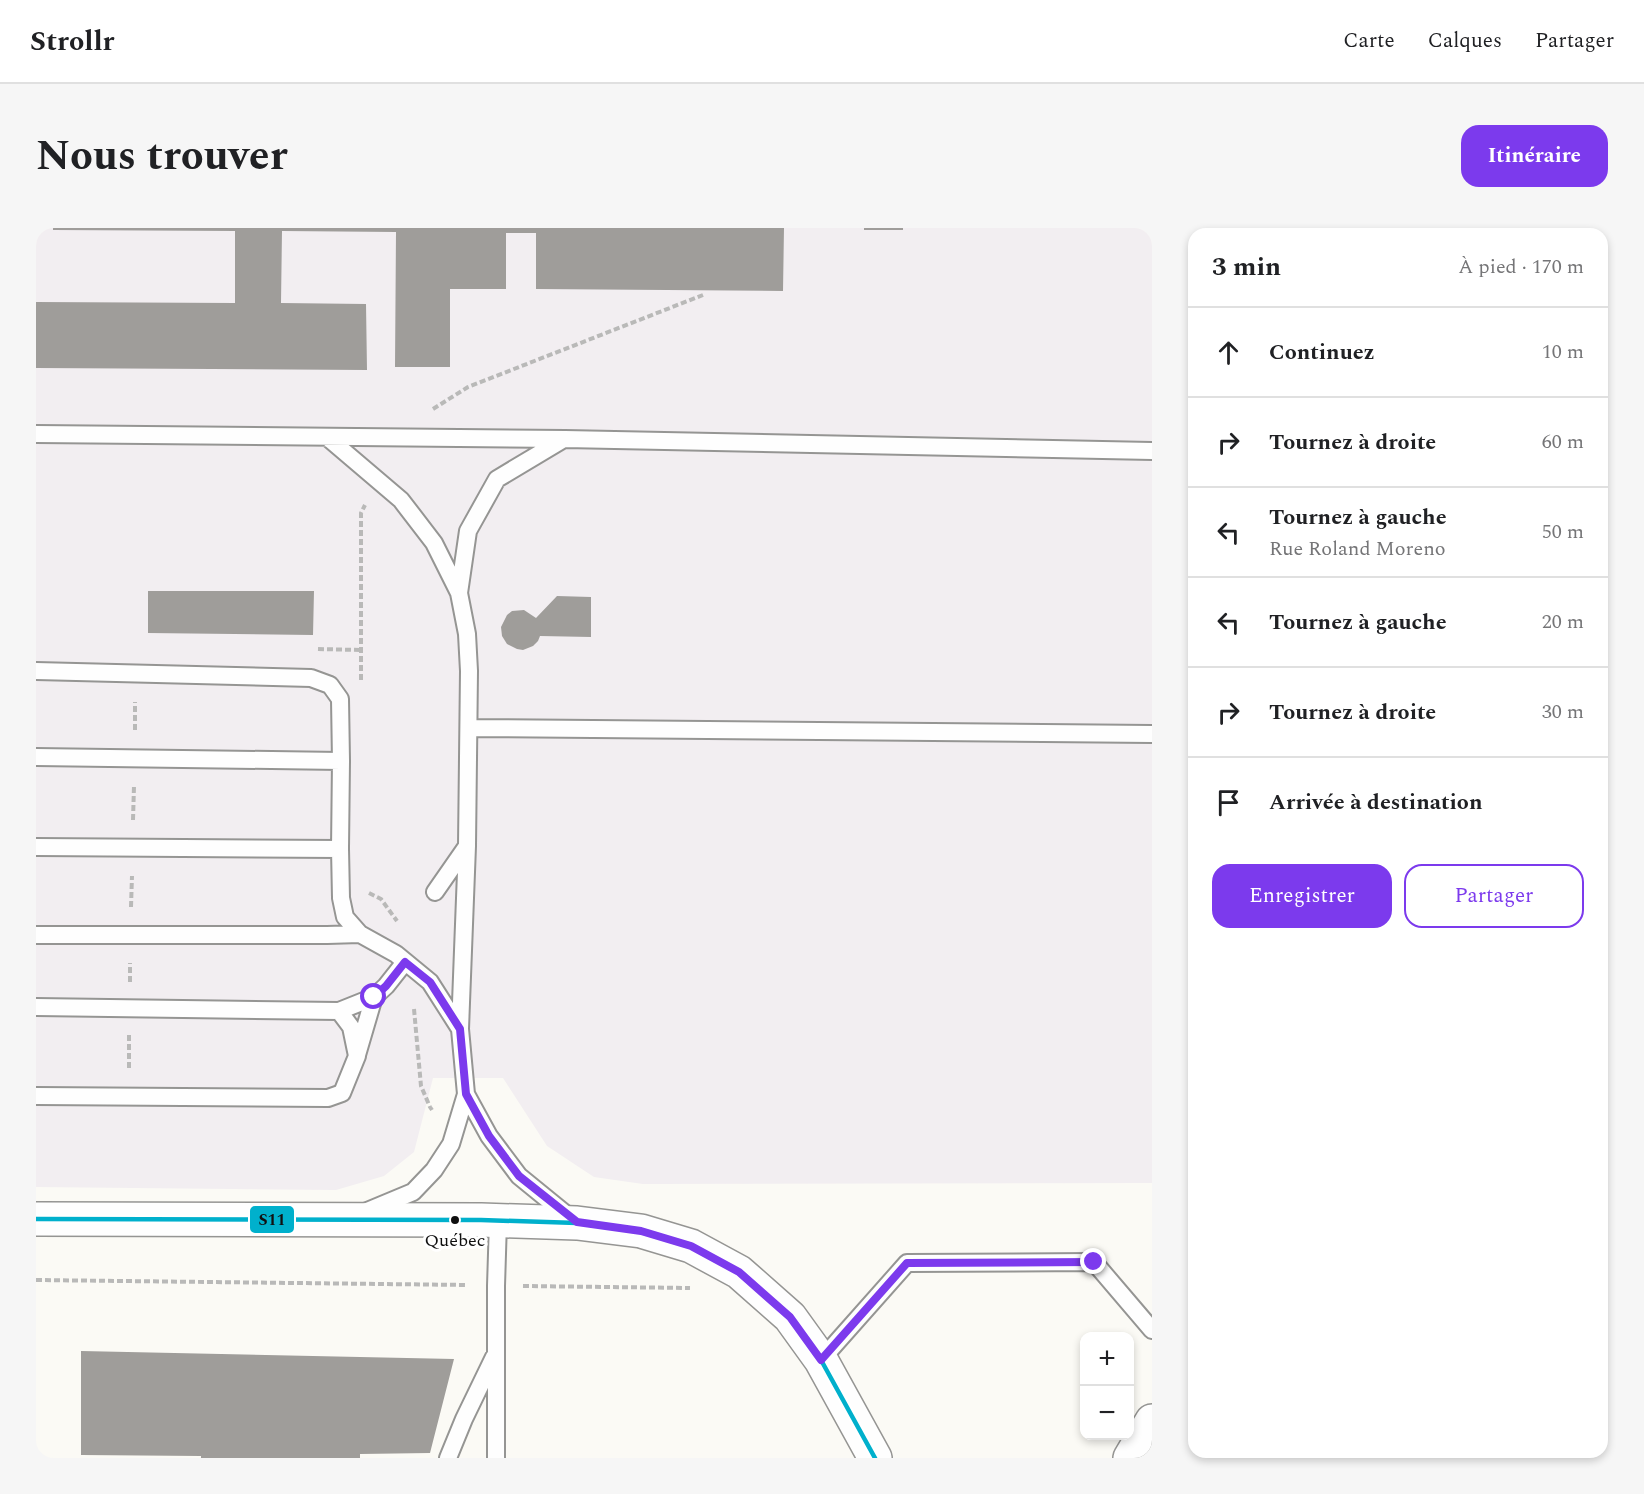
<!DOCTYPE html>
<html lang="fr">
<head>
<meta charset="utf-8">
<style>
  body { margin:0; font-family:Spectral,serif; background:#f6f6f6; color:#202124 }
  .controls { position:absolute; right:18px; bottom:18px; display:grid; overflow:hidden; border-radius:12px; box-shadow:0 3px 9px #0003 }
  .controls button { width:54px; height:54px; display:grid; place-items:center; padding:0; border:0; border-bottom:2px solid #e0e0e0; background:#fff; color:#202124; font:30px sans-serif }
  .stop { position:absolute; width:18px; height:18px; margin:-14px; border:4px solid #7c3aed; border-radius:50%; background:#fff }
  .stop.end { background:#7c3aed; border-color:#fff; box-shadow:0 2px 6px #0008 }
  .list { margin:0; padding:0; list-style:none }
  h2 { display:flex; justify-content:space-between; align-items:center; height:78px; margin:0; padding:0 24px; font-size:26px }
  h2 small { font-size:20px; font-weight:400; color:#757577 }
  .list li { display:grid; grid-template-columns:39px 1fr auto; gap:18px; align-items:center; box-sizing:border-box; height:90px; padding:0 24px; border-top:2px solid #e0e0e0 }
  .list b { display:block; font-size:22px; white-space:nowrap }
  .list p { margin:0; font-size:20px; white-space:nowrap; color:#757577 }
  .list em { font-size:20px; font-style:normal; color:#757577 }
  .actions { display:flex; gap:12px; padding:18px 24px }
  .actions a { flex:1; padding:14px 0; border:2px solid #7c3aed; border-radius:18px; text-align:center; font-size:21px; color:#7c3aed }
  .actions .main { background:#7c3aed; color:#fff }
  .icon { flex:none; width:33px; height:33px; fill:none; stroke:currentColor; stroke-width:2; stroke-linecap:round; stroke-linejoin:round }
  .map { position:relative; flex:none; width:1116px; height:1230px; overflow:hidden; border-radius:18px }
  header { display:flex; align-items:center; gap:36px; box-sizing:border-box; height:84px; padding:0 30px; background:#fff; border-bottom:2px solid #e0e0e0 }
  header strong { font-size:28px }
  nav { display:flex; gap:33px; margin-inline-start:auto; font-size:21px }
  .intro { display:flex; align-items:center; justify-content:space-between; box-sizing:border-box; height:144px; padding:0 36px }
  h1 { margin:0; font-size:42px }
  .button { padding:15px 27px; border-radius:18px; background:#7c3aed; color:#fff; font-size:21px; font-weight:700 }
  main { display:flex; gap:36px; padding:0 36px }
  aside { flex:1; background:#fff; border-radius:18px; box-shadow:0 3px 9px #0003 }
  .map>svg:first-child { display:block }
  .industrial { fill:#f2eef1 }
  .building { fill:#9f9d9a }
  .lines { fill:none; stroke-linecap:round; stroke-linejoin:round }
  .service-casing { stroke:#959593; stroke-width:20 }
  .minor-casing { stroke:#959593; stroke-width:36 }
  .path { stroke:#b9b9b8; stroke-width:4; stroke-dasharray:6 3; stroke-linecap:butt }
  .service { stroke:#fefefe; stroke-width:16 }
  .minor { stroke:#fefefe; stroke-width:33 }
  .bus-1-casing { stroke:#fff; stroke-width:9 }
  .bus-1 { stroke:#00b0cc; stroke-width:4.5 }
  .route { stroke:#7c3aed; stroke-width:8 }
  .bus-dot { fill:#0f0f0f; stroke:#fff; stroke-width:2 }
  .labels { text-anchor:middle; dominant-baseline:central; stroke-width:6; stroke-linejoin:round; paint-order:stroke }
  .bus-label { font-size:18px; fill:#0f0f0f; stroke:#fff }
  .line-badge { stroke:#fff; stroke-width:2 }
  .pale-badge-label { font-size:16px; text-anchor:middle; font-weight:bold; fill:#111 }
</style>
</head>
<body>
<header>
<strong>Strollr</strong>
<nav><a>Carte</a><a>Calques</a><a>Partager</a></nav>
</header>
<div class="intro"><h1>Nous trouver</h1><a class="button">Itinéraire</a></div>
<main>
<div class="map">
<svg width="1116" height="1230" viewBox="0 0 1116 1230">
  <rect width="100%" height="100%" fill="#fbfaf5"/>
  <!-- industrial -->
  <path class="industrial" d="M0 0H1116V955L607 956 558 949 511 918 467 850H397L378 924 348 948 300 962 0 959Z"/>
  <!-- building -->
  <path class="building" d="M17 0H748L747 63 500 61V5H470V61H414V139H359L360 4 246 3 245 75 330 76 331 142 0 140V74L199 75V3L17 2Z
    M828 0H867V2H828Z
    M112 363H278L277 407 112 405Z
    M521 368 555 369V409L504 408 502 413 497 418 487 422 481 421 471 416 466 408 465 399 471 387 476 383 488 382 500 390Z
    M45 1123 418 1131 394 1225 324 1226V1230H165V1228L45 1227Z"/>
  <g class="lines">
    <!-- service casing -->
    <g class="service-casing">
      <path id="service" d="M0 206 529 211 1116 223
        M291 209 365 272 398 315 423 365 431 406 433 443 431 618 424 801 430 866 415 916 398 942 377 964 329 984
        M423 365 432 303 461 251 528 211
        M0 443 275 450 294 457 304 471 305 533
        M433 500 1116 506
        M0 529 305 533 304 621 0 619
        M304 621 305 670 309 689 324 706 360 726 394 754 424 801
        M399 664 431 618
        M0 707H291L324 706
        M0 779 303 783 338 769
        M321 827 338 769 350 758 369 734
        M430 866 453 908 483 948 537 992
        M0 868 292 870 306 865 321 828 315 799 303 783
        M785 1132 871 1035 1058 1034 1116 1102
        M412 1230 428 1191 458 1129
        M460 1230V1058L462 993"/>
    </g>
    <!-- minor casing -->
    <g class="minor-casing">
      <path id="minor" d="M0 991 445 992 541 995 605 1003 655 1018 703 1044 754 1089 785 1132 839 1230
        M1094 1230 1116 1193"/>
    </g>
    <!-- path -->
    <path class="path" d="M397 181 432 159 667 67
      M282 421 325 422
      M325 452V285L329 277
      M99 502V474
      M97 592 98 558
      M333 665 345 671 361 693
      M95 679 96 648
      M94 754V735
      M378 781 385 858 394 879 396 882
      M93 807V841
      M0 1052 432 1057
      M487 1058 654 1060"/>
    <!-- service -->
    <use href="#service" class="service"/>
    <!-- minor -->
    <use href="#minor" class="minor"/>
    <!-- bus-1 casing -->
    <g class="bus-1-casing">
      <path id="bus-1" d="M0 991 445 992 541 995 605 1003 655 1018 703 1044 754 1089 785 1132 839 1230"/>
    </g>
    <!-- bus-1 -->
    <use href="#bus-1" class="bus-1"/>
  </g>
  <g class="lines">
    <!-- route -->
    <path class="route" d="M338 769 350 758 369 734 394 754 424 801 430 866 453 908 483 948 541 994 605 1003 655 1018 703 1044 754 1089 785 1132 871 1035 1058 1034"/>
  </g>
  <!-- markers -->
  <circle class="bus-dot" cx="419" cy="992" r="5"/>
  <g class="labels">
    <!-- bus labels -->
    <g class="bus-label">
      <text x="419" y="1012">Québec</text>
    </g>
  </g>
  <rect class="line-badge" x="213" y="977" width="46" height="29" rx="6" fill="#00b0cc"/>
  <g class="pale-badge-label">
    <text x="236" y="997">S11</text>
  </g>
</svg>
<div class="controls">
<button>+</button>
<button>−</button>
</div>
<div class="stop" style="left:338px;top:769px"></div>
<div class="stop end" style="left:1058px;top:1034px"></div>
</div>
<aside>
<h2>3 min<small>À pied · 170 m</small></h2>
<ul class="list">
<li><svg class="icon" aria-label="ahead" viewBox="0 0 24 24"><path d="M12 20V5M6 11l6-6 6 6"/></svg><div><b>Continuez</b></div><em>10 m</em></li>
<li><svg class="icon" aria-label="right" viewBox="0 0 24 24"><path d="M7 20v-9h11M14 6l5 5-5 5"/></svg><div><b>Tournez à droite</b></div><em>60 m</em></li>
<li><svg class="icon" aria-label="left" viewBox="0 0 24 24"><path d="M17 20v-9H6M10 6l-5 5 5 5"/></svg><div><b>Tournez à gauche</b><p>Rue Roland Moreno</p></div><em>50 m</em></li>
<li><svg class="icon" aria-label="left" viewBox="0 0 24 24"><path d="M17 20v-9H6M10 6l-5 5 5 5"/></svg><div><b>Tournez à gauche</b></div><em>20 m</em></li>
<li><svg class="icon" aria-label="right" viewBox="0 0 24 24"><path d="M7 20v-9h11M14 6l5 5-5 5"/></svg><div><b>Tournez à droite</b></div><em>30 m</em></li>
<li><svg class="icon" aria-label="arrive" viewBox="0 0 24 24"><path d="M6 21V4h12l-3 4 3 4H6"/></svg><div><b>Arrivée à destination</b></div></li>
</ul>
<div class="actions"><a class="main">Enregistrer</a><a>Partager</a></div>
</aside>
</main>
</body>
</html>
